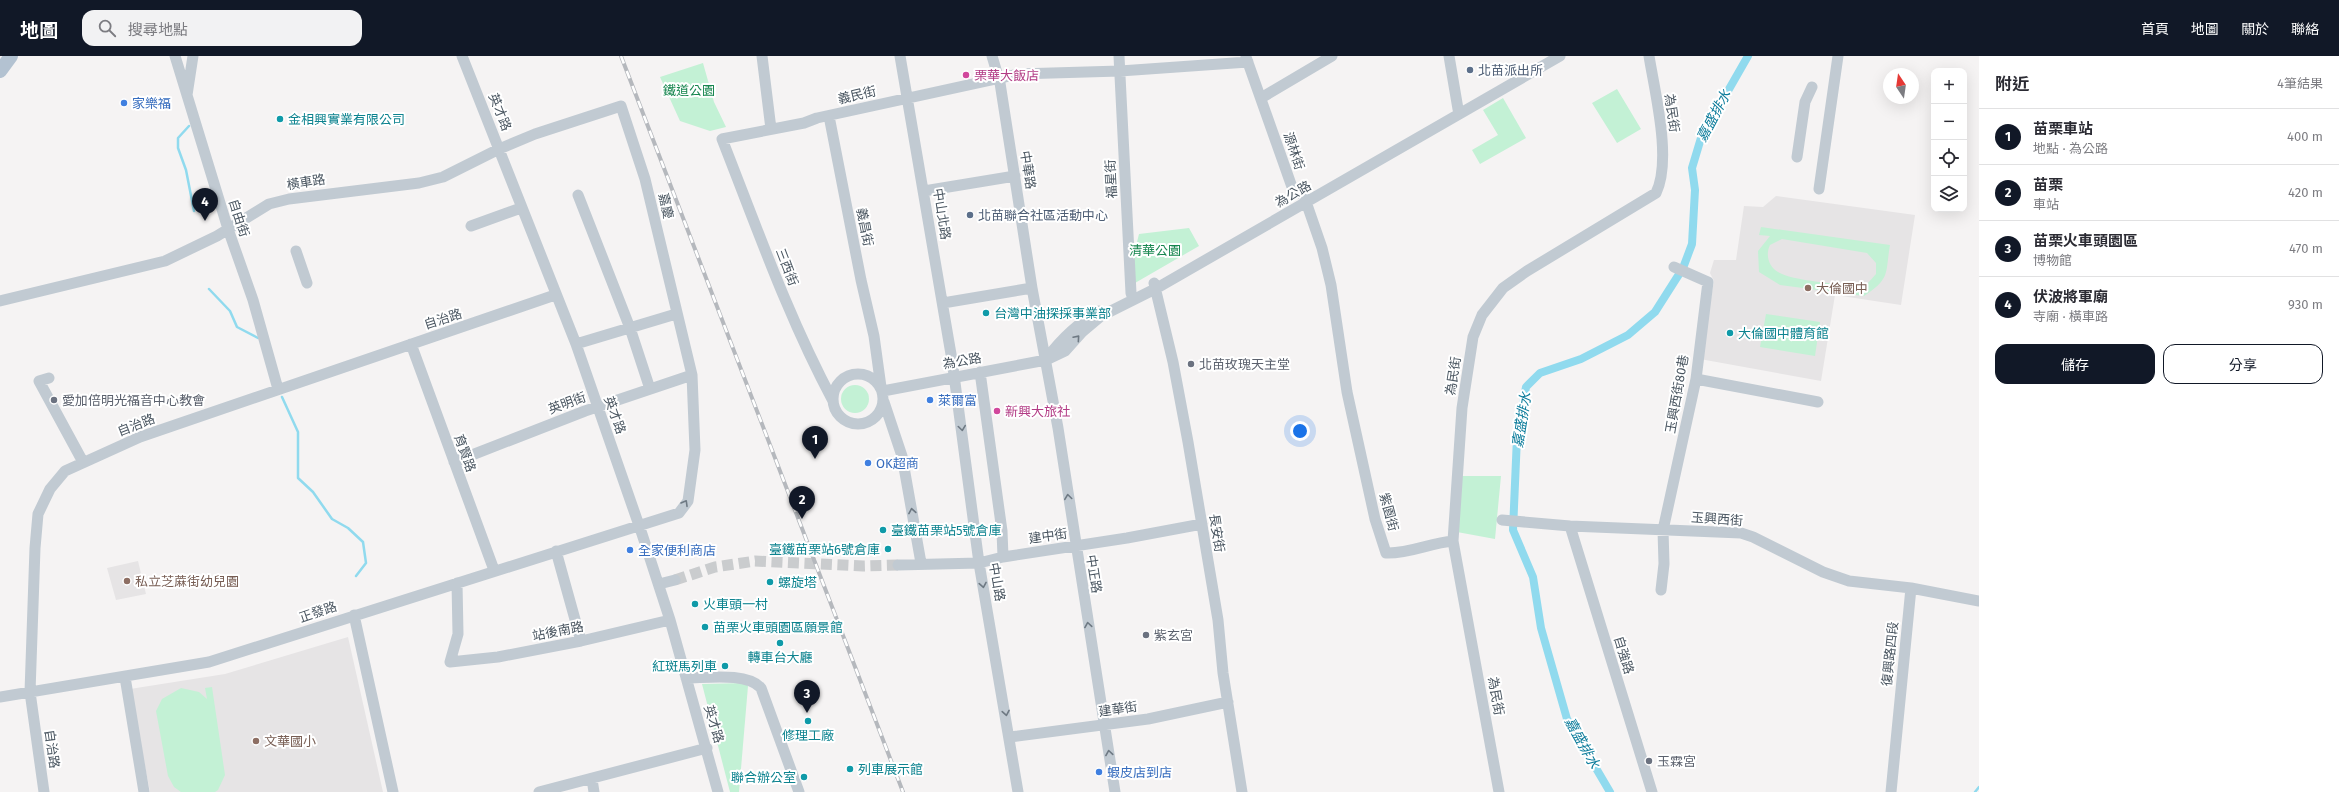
<!DOCTYPE html>
<html lang="zh-TW">
<head>
<meta charset="utf-8">
<style>
  body { margin:0; font-family:"Fira Sans","Noto Sans TC",sans-serif; background:#f2f2f3; color:#2b2b33 }
  .controls { position:absolute; right:12px; top:12px; display:grid; overflow:hidden; border-radius:8px; box-shadow:0 4px 16px #0002 }
  .controls button { width:36px; height:36px; display:grid; place-items:center; padding:0; border:0; border-bottom:1px solid #e1e1e2; background:#fff; color:#2b2b33; font:20px sans-serif }
  .compass { position:absolute; left:1883px; top:12px; width:36px; height:36px; border-radius:50%; background:#fff; box-shadow:0 4px 16px #0002; rotate:347deg }
  .you { position:absolute; left:1300px; top:375px; width:14px; height:14px; margin:-10px; border:3px solid #fff; border-radius:50%; background:#1a73e8; box-shadow:0 0 0 6px #1a73e833 }
  .badge { display:grid; place-items:center; width:26px; height:26px; border-radius:50%; background:#111827; color:#fff; font-size:13px; font-weight:700 }
  .pin { position:absolute; translate:-50% -33px; filter:drop-shadow(0 1px 2px #0008) }
  .pin::after { content:''; position:absolute; top:21px; width:14px; height:12px; background:inherit; clip-path:polygon(0 0,100% 0,50% 100%) }
  .list { margin:0; padding:0; list-style:none }
  h2 { display:flex; justify-content:space-between; align-items:center; height:52px; margin:0; padding:0 16px; font-size:17px }
  h2 small { font-size:13px; font-weight:400; color:#7c7c81 }
  .list li { display:grid; grid-template-columns:26px 1fr auto; gap:12px; align-items:center; box-sizing:border-box; height:56px; padding:0 16px; border-top:1px solid #e1e1e2 }
  .list b { display:block; font-size:15px; white-space:nowrap }
  .list p { margin:0; font-size:13px; white-space:nowrap; color:#7c7c81 }
  .list em { font-size:13px; font-style:normal; color:#7c7c81 }
  .actions { display:flex; gap:8px; padding:12px 16px }
  .actions a { flex:1; padding:9px 0; border:1px solid #111827; border-radius:12px; text-align:center; font-size:14px; color:#111827 }
  .actions .main { background:#111827; color:#fff }
  .icon { flex:none; width:22px; height:22px; fill:none; stroke:currentColor; stroke-width:2; stroke-linecap:round; stroke-linejoin:round }
  .map { position:relative; flex:none; width:1979px; height:736px; overflow:hidden }
  header { display:flex; align-items:center; gap:24px; box-sizing:border-box; height:56px; padding:0 20px; background:#111827; color:#fff }
  header strong { font-size:19px }
  nav { display:flex; gap:22px; margin-inline-start:auto; font-size:14px }
  .search { width:280px; height:36px; background:#f2f2f3; display:flex; align-items:center; gap:10px; box-sizing:border-box; padding:0 14px; border-radius:12px; color:#7c7c81; font-size:15px }
  main { display:flex }
  aside { flex:1; background:#fff }
  .map>svg:first-child { display:block }
  .education { fill:#e6e4e5 }
  .green { fill:#c3f1d5; fill-rule:evenodd }
  .lines { fill:none; stroke-linecap:round; stroke-linejoin:round }
  .stream { stroke:#90daee; stroke-width:2.5 }
  .canal { stroke:#90daee; stroke-width:8 }
  .minor-tunnel { stroke:#caccce; stroke-width:11; stroke-dasharray:11 5.5; stroke-linecap:butt }
  .minor { stroke:#c1cad2; stroke-width:11 }
  .major { stroke:#b3c2d1; stroke-width:14 }
  .rail-casing { stroke:#b5b8bd; stroke-width:4 }
  .rail { stroke:#fff; stroke-width:2.5; stroke-dasharray:8; stroke-linecap:butt }
  .oneway { stroke:#6e7983 }
  .service-dot { fill:#5c6f8a; stroke:#fff; stroke-width:1.5 }
  .hotel-dot { fill:#d1479c; stroke:#fff; stroke-width:1.5 }
  .shop-dot { fill:#3f7fe0; stroke:#fff; stroke-width:1.5 }
  .culture-dot { fill:#0f9aa8; stroke:#fff; stroke-width:1.5 }
  .education-dot { fill:#8d6e63; stroke:#fff; stroke-width:1.5 }
  .worship-dot { fill:#6b7280; stroke:#fff; stroke-width:1.5 }
  .labels { text-anchor:middle; dominant-baseline:central; stroke-width:4; stroke-linejoin:round; paint-order:stroke }
  .service-label { font-size:13px; fill:#4e5e75; stroke:#fff; text-anchor:start }
  .hotel-label { font-size:13px; fill:#b23c85; stroke:#fff; text-anchor:start }
  .park-label { font-size:13px; fill:#17864f; stroke:#fff }
  .street-label { font-size:13px; fill:#4a5661; stroke:#fff }
  .shop-label { font-size:13px; fill:#366cbe; stroke:#fff; text-anchor:start }
  .culture-label { font-size:13px; fill:#0d838f; stroke:#fff; text-anchor:start }
  .education-label { font-size:13px; fill:#785e54; stroke:#fff; text-anchor:start }
  .worship-label { font-size:13px; fill:#5b616d; stroke:#fff; text-anchor:start }
  .water-label { font-size:14px; font-style:italic; fill:#0c7c9b; stroke:#fff }
</style>
</head>
<body>
<header>
<strong>地圖</strong>
<div class="search"><svg class="icon" aria-label="search" viewBox="0 0 24 24"><circle cx="10" cy="10" r="6"/><path d="M15 15l6 6"/></svg>搜尋地點</div>
<nav><a>首頁</a><a>地圖</a><a>關於</a><a>聯絡</a></nav>
</header>
<main>
<div class="map">
<svg width="1979" height="736" viewBox="0 0 1979 736">
  <rect width="100%" height="100%" fill="#f5f3f3"/>
  <!-- education -->
  <path class="education" d="M1776 140 1915 159 1901 249 1835 239 1821 325 1700 303 1714 225 1710 217 1714 204H1736L1744 150 1763 151Z
    M138 505 146 538 116 544 107 512Z
    M348 581 383 736H150L130 633 225 618Z"/>
  <!-- green -->
  <path class="green" d="M703 7 714 46 726 71 710 75 680 65 660 21Z
    M1617 33 1641 73 1617 87 1592 47Z
    M1503 42 1526 82 1480 108 1472 94 1498 79 1483 54Z
    M1761 171 1890 189C1885 218 1891 222 1864 240L1780 229 1759 216 1758 195 1770 180 1759 179ZM1782 183 1867 197 1876 207V218L1867 228 1860 231C1842 228 1791 225 1778 216 1769 211 1765 199 1770 189Z
    M1189 172 1199 190 1135 227 1133 202 1139 178Z
    M1766 258 1820 266 1815 300 1760 291Z
    M841 343a14 14 0 1 1 28 0a14 14 0 1 1-28 0Z
    M1462 420H1501L1495 483 1457 476Z
    M745 627 748 630 739 736H730L702 628Z
    M212 631 225 719 218 734 215 736H181L174 731 168 720 156 655 162 643 181 632 199 636 207 643 205 632Z"/>
  <g class="lines">
    <!-- stream -->
    <path class="stream" d="M189 70 178 82V92L186 114 194 155
      M209 233 230 255 237 271 258 282
      M282 341 298 376V422L313 436 332 463 348 472 363 486 366 507 356 520
      M1975 736 1979 731"/>
    <!-- canal -->
    <path class="canal" d="M1610 736 1567 663 1541 572 1533 521 1513 474 1517 381 1526 331 1540 317 1581 303 1628 279 1655 256 1683 212 1692 188 1695 134 1692 112 1701 82 1748 0"/>
    <!-- minor-tunnel -->
    <path class="minor-tunnel" d="M675 524 715 511 755 505 863 510 898 509"/>
    <!-- minor -->
    <path class="minor" d="M175 0 228 173 253 244 278 333
      M462 0 576 288 642 478 670 564 718 736
      M762 0 771 73
      M900 0 952 304 979 507 1018 736
      M992 0 1000 27 1032 232 1058 372 1115 736
      M1119 0 1131 237 1133 243
      M1449 0 1458 53 1461 57
      M1246 1 1292 131 1304 140 1322 192 1331 229 1347 336 1375 463 1386 497C1409 498 1430 487 1453 485
      M187 39 193 0
      M1261 42 1332 0
      M829 60 861 224 874 280 881 331
      M1797 101 1805 46 1812 31
      M1819 133 1838 0
      M924 135 1015 120
      M578 139 630 272 650 333
      M471 170 521 152
      M296 195 307 227
      M1154 227 1173 306 1188 386 1218 564 1223 617 1242 736
      M0 245 165 205 217 180 269 148 289 143 419 127 443 121 499 93 535 78 621 50 645 123 692 319 695 394 688 445 679 457 209 606 0 641
      M943 247 1032 232
      M411 288 494 514
      M576 288 676 258
      M1047 302C1062 282 1078 267 1099 255
      M980 316 1002 475 1003 501
      M833 343a25 25 0 1 1 50 0a25 25 0 1 1-50 0Z
      M49 322 39 325 83 406
      M1696 323 1818 346
      M883 335 1046 304 1065 295 1082 276 1101 260 1157 232 1560 0
      M833 345C788 261 757 172 722 83L804 67 817 62 1018 18 1120 15 1248 6
      M884 346 902 400 921 507
      M454 406 585 355 692 319
      M1502 464 1570 470 1741 477 1753 481 1823 516 1849 525 1911 532 1979 545
      M1570 470 1652 736
      M556 495 581 585
      M898 509 979 507 1003 501 1127 482 1202 468
      M457 527 458 578 450 606 498 601 581 585 670 564
      M659 528 675 524
      M1661 534 1664 508 1663 474 1696 323 1708 226 1674 211
      M354 559 393 736
      M125 621 144 736
      M686 622C706 622 747 616 761 632L799 736
      M1010 681 1148 663 1228 646
      M592 723 594 736
      M44 736 30 636 35 492 38 458 50 433 65 415 140 381 555 239
      M539 736 707 692
      M1499 736 1453 485 1462 352 1473 281 1482 259 1503 232 1527 215 1656 137C1672 104 1655 37 1649 0
      M1891 736 1911 532"/>
    <!-- major -->
    <path class="major" d="M0 15 11 0"/>
    <!-- rail casing -->
    <g class="rail-casing">
      <path id="rail" d="M621 0 903 736"/>
    </g>
    <!-- rail -->
    <use href="#rail" class="rail"/>
  </g>
  <!-- one-way arrows -->
  <defs><path id="oneway-chevron" d="M-2-3.5L2.5 0L-2 3.5" fill="none" stroke-width="1.6" stroke-linecap="round" stroke-linejoin="round"/></defs>
  <g class="oneway">
    <use href="#oneway-chevron" transform="translate(1077 282) rotate(-49)"/>
    <use href="#oneway-chevron" transform="translate(962 372) rotate(82)"/>
    <use href="#oneway-chevron" transform="translate(1068 441) rotate(-98)"/>
    <use href="#oneway-chevron" transform="translate(685 447) rotate(-60)"/>
    <use href="#oneway-chevron" transform="translate(912 455) rotate(-100)"/>
    <use href="#oneway-chevron" transform="translate(983 529) rotate(80)"/>
    <use href="#oneway-chevron" transform="translate(1088 569) rotate(-99)"/>
    <use href="#oneway-chevron" transform="translate(1006 657) rotate(80)"/>
    <use href="#oneway-chevron" transform="translate(1109 697) rotate(-99)"/>
  </g>
  <!-- markers -->
  <g class="service-dot">
    <circle cx="1470" cy="14" r="4"/>
    <circle cx="970" cy="159" r="4"/>
  </g>
  <g class="hotel-dot">
    <circle cx="966" cy="19" r="4"/>
    <circle cx="997" cy="355" r="4"/>
  </g>
  <g class="shop-dot">
    <circle cx="124" cy="47" r="4"/>
    <circle cx="930" cy="344" r="4"/>
    <circle cx="868" cy="407" r="4"/>
    <circle cx="630" cy="494" r="4"/>
    <circle cx="1099" cy="716" r="4"/>
  </g>
  <g class="culture-dot">
    <circle cx="280" cy="63" r="4"/>
    <circle cx="986" cy="257" r="4"/>
    <circle cx="1730" cy="277" r="4"/>
    <circle cx="883" cy="474" r="4"/>
    <circle cx="888" cy="493" r="4"/>
    <circle cx="770" cy="526" r="4"/>
    <circle cx="695" cy="548" r="4"/>
    <circle cx="705" cy="571" r="4"/>
    <circle cx="780" cy="587" r="4"/>
    <circle cx="725" cy="610" r="4"/>
    <circle cx="808" cy="665" r="4"/>
    <circle cx="850" cy="713" r="4"/>
    <circle cx="804" cy="721" r="4"/>
  </g>
  <g class="education-dot">
    <circle cx="1808" cy="232" r="4"/>
    <circle cx="127" cy="525" r="4"/>
    <circle cx="256" cy="685" r="4"/>
  </g>
  <g class="worship-dot">
    <circle cx="1191" cy="308" r="4"/>
    <circle cx="54" cy="344" r="4"/>
    <circle cx="1146" cy="579" r="4"/>
    <circle cx="1649" cy="705" r="4"/>
  </g>
  <g class="labels">
    <!-- service labels -->
    <g class="service-label">
      <text x="1478" y="14">北苗派出所</text>
      <text x="978" y="159">北苗聯合社區活動中心</text>
    </g>
    <!-- hotel labels -->
    <g class="hotel-label">
      <text x="974" y="19">栗華大飯店</text>
      <text x="1005" y="355">新興大旅社</text>
    </g>
    <!-- park labels -->
    <g class="park-label">
      <text x="689" y="34">鐵道公園</text>
      <text x="1155" y="194">清華公園</text>
    </g>
    <!-- street labels -->
    <g class="street-label">
      <text transform="translate(857 39) rotate(-13)">義民街</text>
      <text transform="translate(500 56) rotate(68)">英才路</text>
      <text transform="translate(1672 57) rotate(82)">為民街</text>
      <text transform="translate(1294 95) rotate(71)">源林街</text>
      <text transform="translate(1028 114) rotate(81)">中華路</text>
      <text transform="translate(1111 123) rotate(-93)">福星街</text>
      <text transform="translate(306 126) rotate(-9)">橫車路</text>
      <text transform="translate(1293 138) rotate(-30)">為公路</text>
      <text transform="translate(666 150) rotate(77)">嘉慶</text>
      <text transform="translate(942 158) rotate(81)">中山北路</text>
      <text transform="translate(239 162) rotate(72)">自由街</text>
      <text transform="translate(865 171) rotate(79)">義昌街</text>
      <text transform="translate(787 211) rotate(69)">三西街</text>
      <text transform="translate(443 263) rotate(-18)">自治路</text>
      <text transform="translate(962 305) rotate(-10)">為公路</text>
      <text transform="translate(1453 320) rotate(-81)">為民街</text>
      <text transform="translate(1677 338) rotate(-80)">玉興西街80巷</text>
      <text transform="translate(567 347) rotate(-20)">英明街</text>
      <text transform="translate(615 359) rotate(70)">英才路</text>
      <text transform="translate(136 369) rotate(-21)">自治路</text>
      <text transform="translate(465 397) rotate(70)">育賢路</text>
      <text transform="translate(1389 456) rotate(75)">紫園街</text>
      <text transform="translate(1717 463) rotate(4)">玉興西街</text>
      <text transform="translate(1217 477) rotate(81)">長安街</text>
      <text transform="translate(1048 480) rotate(-8)">建中街</text>
      <text transform="translate(1094 518) rotate(81)">中正路</text>
      <text transform="translate(997 526) rotate(80)">中山路</text>
      <text transform="translate(318 556) rotate(-19)">正發路</text>
      <text transform="translate(558 575) rotate(-11)">站後南路</text>
      <text transform="translate(1890 598) rotate(-84)">復興路四段</text>
      <text transform="translate(1624 599) rotate(73)">自強路</text>
      <text transform="translate(1496 640) rotate(80)">為民街</text>
      <text transform="translate(1118 653) rotate(-8)">建華街</text>
      <text transform="translate(714 668) rotate(73)">英才路</text>
      <text transform="translate(52 693) rotate(82)">自治路</text>
    </g>
    <!-- shop labels -->
    <g class="shop-label">
      <text x="132" y="47">家樂福</text>
      <text x="938" y="344">萊爾富</text>
      <text x="876" y="407">OK超商</text>
      <text x="638" y="494">全家便利商店</text>
      <text x="1107" y="716">蝦皮店到店</text>
    </g>
    <!-- culture labels -->
    <g class="culture-label">
      <text x="288" y="63">金相興實業有限公司</text>
      <text x="994" y="257">台灣中油探採事業部</text>
      <text x="1738" y="277">大倫國中體育館</text>
      <text x="891" y="474">臺鐵苗栗站5號倉庫</text>
      <text x="880" y="493" text-anchor="end">臺鐵苗栗站6號倉庫</text>
      <text x="778" y="526">螺旋塔</text>
      <text x="703" y="548">火車頭一村</text>
      <text x="713" y="571">苗栗火車頭園區願景館</text>
      <text x="780" y="601" text-anchor="middle">轉車台大廳</text>
      <text x="717" y="610" text-anchor="end">紅斑馬列車</text>
      <text x="808" y="679" text-anchor="middle">修理工廠</text>
      <text x="858" y="713">列車展示館</text>
      <text x="796" y="721" text-anchor="end">聯合辦公室</text>
    </g>
    <!-- education labels -->
    <g class="education-label">
      <text x="1816" y="232">大倫國中</text>
      <text x="135" y="525">私立芝蔴街幼兒園</text>
      <text x="264" y="685">文華國小</text>
    </g>
    <!-- worship labels -->
    <g class="worship-label">
      <text x="1199" y="308">北苗玫瑰天主堂</text>
      <text x="62" y="344">愛加倍明光福音中心教會</text>
      <text x="1154" y="579">紫玄宮</text>
      <text x="1657" y="705">玉霖宮</text>
    </g>
    <!-- water labels -->
    <g class="water-label">
      <text transform="translate(1714 60) rotate(-62)">嘉盛排水</text>
      <text transform="translate(1522 364) rotate(-81)">嘉盛排水</text>
      <text transform="translate(1582 687) rotate(61)">嘉盛排水</text>
    </g>
  </g>
</svg>
<div class="controls">
<button>+</button>
<button>−</button>
<button><svg class="icon" aria-label="locate" viewBox="0 0 24 24"><circle cx="12" cy="12" r="6"/><path d="M12 2v4M12 18v4M2 12h4M18 12h4"/></svg></button>
<button><svg class="icon" aria-label="layers" viewBox="0 0 24 24"><path d="M12 4l9 5-9 5-9-5zM3 14l9 5 9-5"/></svg></button>
</div>
<svg class="compass" viewBox="-18 -18 36 36"><path d="M0-13l5 13h-10z" fill="#e53935"/><path d="M0 13l5-13h-10z" fill="#7c7c81"/></svg>
<div class="you"></div>
<div class="pin badge" style="left:815px;top:403px">1</div>
<div class="pin badge" style="left:802px;top:463px">2</div>
<div class="pin badge" style="left:807px;top:657px">3</div>
<div class="pin badge" style="left:205px;top:165px">4</div>
</div>
<aside>
<h2>附近<small>4筆結果</small></h2>
<ul class="list">
<li><span class="badge">1</span><div><b>苗栗車站</b><p>地點 · 為公路</p></div><em>400 m</em></li>
<li><span class="badge">2</span><div><b>苗栗</b><p>車站</p></div><em>420 m</em></li>
<li><span class="badge">3</span><div><b>苗栗火車頭園區</b><p>博物館</p></div><em>470 m</em></li>
<li><span class="badge">4</span><div><b>伏波將軍廟</b><p>寺廟 · 橫車路</p></div><em>930 m</em></li>
</ul>
<div class="actions"><a class="main">儲存</a><a>分享</a></div>
</aside>
</main>
</body>
</html>
